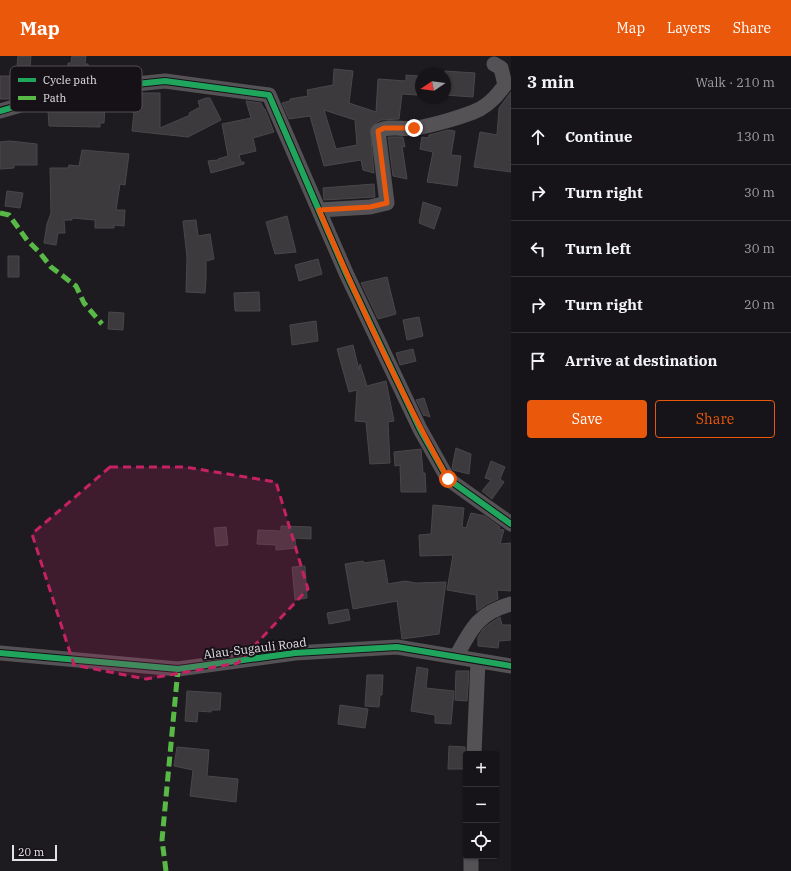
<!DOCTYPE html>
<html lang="en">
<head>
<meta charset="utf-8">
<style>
  body { margin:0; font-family:"IBM Plex Serif",serif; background:#1f1d21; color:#f1f3f6 }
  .controls { position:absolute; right:12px; bottom:12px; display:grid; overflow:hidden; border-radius:4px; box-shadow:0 1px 3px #0004 }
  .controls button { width:36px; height:36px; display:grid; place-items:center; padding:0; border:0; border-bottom:1px solid #353337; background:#161418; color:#f1f3f6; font:20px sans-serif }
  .compass { position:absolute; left:415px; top:12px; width:36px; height:36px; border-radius:50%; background:#161418; box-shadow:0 1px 3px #0004; rotate:257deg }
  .scale { position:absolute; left:12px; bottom:10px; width:45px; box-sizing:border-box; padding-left:4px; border:2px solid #e4e1e6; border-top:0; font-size:11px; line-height:14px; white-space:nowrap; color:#e4e1e6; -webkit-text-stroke:3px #151117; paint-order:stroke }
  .stop { position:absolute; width:12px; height:12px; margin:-9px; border:3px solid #ea580c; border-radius:50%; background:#fff }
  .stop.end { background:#ea580c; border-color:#fff; box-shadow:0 1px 4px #0008 }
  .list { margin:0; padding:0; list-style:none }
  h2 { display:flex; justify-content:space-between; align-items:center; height:52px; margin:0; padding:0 16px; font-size:17px }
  h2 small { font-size:13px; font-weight:400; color:#9e9ea2 }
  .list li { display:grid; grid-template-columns:26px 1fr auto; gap:12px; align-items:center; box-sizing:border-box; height:56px; padding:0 16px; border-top:1px solid #353337 }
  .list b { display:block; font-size:15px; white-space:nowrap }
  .list em { font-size:13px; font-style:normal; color:#9e9ea2 }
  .actions { display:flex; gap:8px; padding:12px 16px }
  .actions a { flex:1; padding:9px 0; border:1px solid #ea580c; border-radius:4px; text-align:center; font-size:14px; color:#ea580c }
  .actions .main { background:#ea580c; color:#fff }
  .icon { flex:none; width:22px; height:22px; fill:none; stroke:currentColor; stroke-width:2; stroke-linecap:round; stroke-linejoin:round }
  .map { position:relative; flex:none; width:511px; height:815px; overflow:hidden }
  header { display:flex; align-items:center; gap:24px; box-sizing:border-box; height:56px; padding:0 20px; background:#ea580c; color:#fff }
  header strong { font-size:19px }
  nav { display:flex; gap:22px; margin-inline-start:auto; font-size:14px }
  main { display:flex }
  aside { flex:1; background:#161418 }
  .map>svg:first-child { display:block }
  .building { fill:#3c3a3d; stroke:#4a474b; fill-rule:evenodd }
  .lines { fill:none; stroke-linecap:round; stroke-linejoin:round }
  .street { stroke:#555256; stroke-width:15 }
  .quiet { stroke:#58b947; stroke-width:5; stroke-dasharray:10 5; stroke-linecap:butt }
  .cycleway-casing { stroke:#151117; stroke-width:8 }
  .cycleway { stroke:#20a55d; stroke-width:6 }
  .route { stroke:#ea580c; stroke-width:5 }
  .marked { fill:#c42262; fill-opacity:0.2; stroke:#c42262; stroke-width:3; stroke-dasharray:8 5; stroke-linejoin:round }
  .labels { text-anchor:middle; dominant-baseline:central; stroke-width:4; stroke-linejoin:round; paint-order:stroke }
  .street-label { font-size:12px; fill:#e4e1e6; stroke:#151117 }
  .key { fill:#151117; stroke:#534f55; stroke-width:1 }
  .key-label { font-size:11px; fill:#e4e1e6 }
</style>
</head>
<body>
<header>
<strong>Map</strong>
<nav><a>Map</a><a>Layers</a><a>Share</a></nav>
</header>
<main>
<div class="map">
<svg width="511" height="815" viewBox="0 0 511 815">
  <rect width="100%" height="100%" fill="#1e1b20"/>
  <!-- building -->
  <path class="building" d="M18 0H31L30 11 68 12V7H71L72 0H86L85 8H88L89 24 68 26 51 31 31 30V32H23V39L9 43H0V20H16Z
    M334 13 353 15 349 47 376 56 378 23 406 25V19L418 20 417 39 402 38 399 63 381 64 372 69 370 72 374 117 363 114 361 104 324 110 310 60 289 63 282 47 290 45V43L308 40 307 34 333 29ZM324 54 355 64 357 89 336 93Z
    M445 15 475 17 473 41 445 39Z
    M511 36V116L474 111 480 76 497 79 499 52Z
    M142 37H160V72L190 59 189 57 200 51 198 45 206 42H210L221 64 188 81 132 75 134 56 116 54V40H142Z
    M246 45 261 47 264 53H265L274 76 253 82 256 95 239 99 241 106H244V108L211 117 208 105 218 104V103L228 100 222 68 251 62Z
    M105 52 104 67H100V71L49 70 48 54Z
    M448 74 455 75 451 99 461 100 457 130 427 126 433 96 420 93 422 81 428 82 429 79Z
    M388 81H403L405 91 402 90 407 123 393 120Z
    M10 85 37 88V109H14V112L0 113V86Z
    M82 94 129 98 125 129 120 128 116 154H125L124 170 114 169V172H95V164L72 162V164H64L65 177H58L56 189 44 187 47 168 51 157 50 112H68L69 109 79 110Z
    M374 128 375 141 324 144 323 132Z
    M7 135 23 137 20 152 5 150Z
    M423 146 441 152 434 173 419 167Z
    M287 160 296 196 275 198 266 166Z
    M196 164 198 180 210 178 214 203 206 205V223L205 237 186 236 187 201 183 165Z
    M8 200H19V221H8Z
    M318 203 322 218 299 225 295 209Z
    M387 221 396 258 378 263 361 227Z
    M259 236 260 255H235L234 237Z
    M109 256 124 257 123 274 108 273Z
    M419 261 423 280 407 284 403 264Z
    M316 265 318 285 292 289 290 269Z
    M353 289 359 314 360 308 367 330 386 325 394 365 388 366 390 407 370 408 366 366 355 365 357 334 349 336 337 293Z
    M413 293 416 305 400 309 396 297Z
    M424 342 430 361 424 359V360L416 344Z
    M456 392 471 398 469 418 453 414 452 412Z
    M421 393 423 417H425L426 436H401L400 409 395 410 394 396Z
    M491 405 505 411 500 423 504 426 492 443 482 435 491 424 485 422Z
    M433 449 464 452 462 471 466 472 471 457 485 460 500 471 499 473 504 474 500 488 511 487V535L497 534 498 543 487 548 477 555 476 539 447 534 453 499 420 500 419 479 431 478Z
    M281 470 311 471V483L295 482 296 492 276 494V489L257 488 258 474 281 475Z
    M226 471 228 489 216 490 214 472Z
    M384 504 388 528 405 525 416 527 446 526 439 578 402 583 397 545 353 553 345 508 363 505 364 507Z
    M305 510 307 542 295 544 292 511Z
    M348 553 350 564 329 568 327 557Z
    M500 561 502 569H511V584L499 585 498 592 478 590V581L483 573 489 568Z
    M417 611 428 613 426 632 454 635 451 668 435 667V659L411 655Z
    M456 615H469L467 645 455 644Z
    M367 619H383L382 639H380L379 651 365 650Z
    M187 635 221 637 220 654H211V656L198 655 197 666 185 665Z
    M340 649 368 653 365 672 338 668Z
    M449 690 465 691 466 713H448Z
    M177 691 209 694 207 720 238 723 236 746 190 740 193 714 174 710Z"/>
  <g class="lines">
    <!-- street -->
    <path class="street" d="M0 55 69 35 165 25 269 39 346 217 420 373 448 423 511 468
      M319 154 370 151 387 147 378 75C390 69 402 74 415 72 431 70 466 60 480 53 491 47 498 38 505 29L501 12 494 8
      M0 597 178 613 295 597 397 591 511 610
      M456 601C471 573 478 557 511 548
      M474 698 478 605
      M471 815V800"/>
    <!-- quiet -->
    <path class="quiet" d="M0 157 9 159 27 184 40 197 51 211 76 230 84 247 102 268
      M166 815 162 784 178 613"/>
    <!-- cycleway casing -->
    <g class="cycleway-casing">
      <path id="cycleway" d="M0 55 69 35 165 25 269 39 346 217 420 373 448 423 511 468
        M0 597 178 613 295 597 397 591 511 610"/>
    </g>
    <!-- cycleway -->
    <use href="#cycleway" class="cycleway"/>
  </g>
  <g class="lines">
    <!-- route -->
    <path class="route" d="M414 72H384L378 75 387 147 370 151 319 154C358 245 400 336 448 423"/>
  </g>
  <!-- marked area -->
  <path class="marked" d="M110 411H185L276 426 308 533 238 607 146 623 74 609 32 478Z"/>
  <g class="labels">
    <!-- street labels -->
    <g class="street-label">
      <text transform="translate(255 592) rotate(-7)">Alau-Sugauli Road</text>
    </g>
  </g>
  <!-- legend -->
  <rect x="10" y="10" width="132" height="46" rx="6" class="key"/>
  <rect x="18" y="22" width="18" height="4" fill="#20a55d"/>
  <rect x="18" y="40" width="18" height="4" fill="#58b947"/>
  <g class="key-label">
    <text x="43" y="28">Cycle path</text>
    <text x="43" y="46">Path</text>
  </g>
</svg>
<div class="controls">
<button>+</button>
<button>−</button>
<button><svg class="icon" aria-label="locate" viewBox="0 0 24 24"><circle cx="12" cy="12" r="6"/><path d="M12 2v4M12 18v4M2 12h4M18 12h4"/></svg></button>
</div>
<svg class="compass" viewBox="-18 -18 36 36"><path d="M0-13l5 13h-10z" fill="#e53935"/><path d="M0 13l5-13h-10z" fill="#9e9ea2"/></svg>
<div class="scale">20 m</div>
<div class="stop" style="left:448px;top:423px"></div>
<div class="stop end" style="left:414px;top:72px"></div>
</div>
<aside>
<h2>3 min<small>Walk · 210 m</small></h2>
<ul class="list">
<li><svg class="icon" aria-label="ahead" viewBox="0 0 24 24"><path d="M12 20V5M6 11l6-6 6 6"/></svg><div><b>Continue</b></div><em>130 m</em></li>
<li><svg class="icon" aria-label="right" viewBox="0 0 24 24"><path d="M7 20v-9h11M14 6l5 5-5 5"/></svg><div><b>Turn right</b></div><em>30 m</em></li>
<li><svg class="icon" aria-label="left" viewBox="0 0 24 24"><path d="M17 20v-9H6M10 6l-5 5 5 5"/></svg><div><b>Turn left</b></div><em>30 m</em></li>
<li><svg class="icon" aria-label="right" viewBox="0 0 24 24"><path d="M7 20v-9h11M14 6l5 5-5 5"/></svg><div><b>Turn right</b></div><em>20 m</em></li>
<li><svg class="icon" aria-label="arrive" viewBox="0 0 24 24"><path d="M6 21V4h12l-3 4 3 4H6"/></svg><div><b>Arrive at destination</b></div></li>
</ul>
<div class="actions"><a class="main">Save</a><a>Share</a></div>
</aside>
</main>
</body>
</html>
